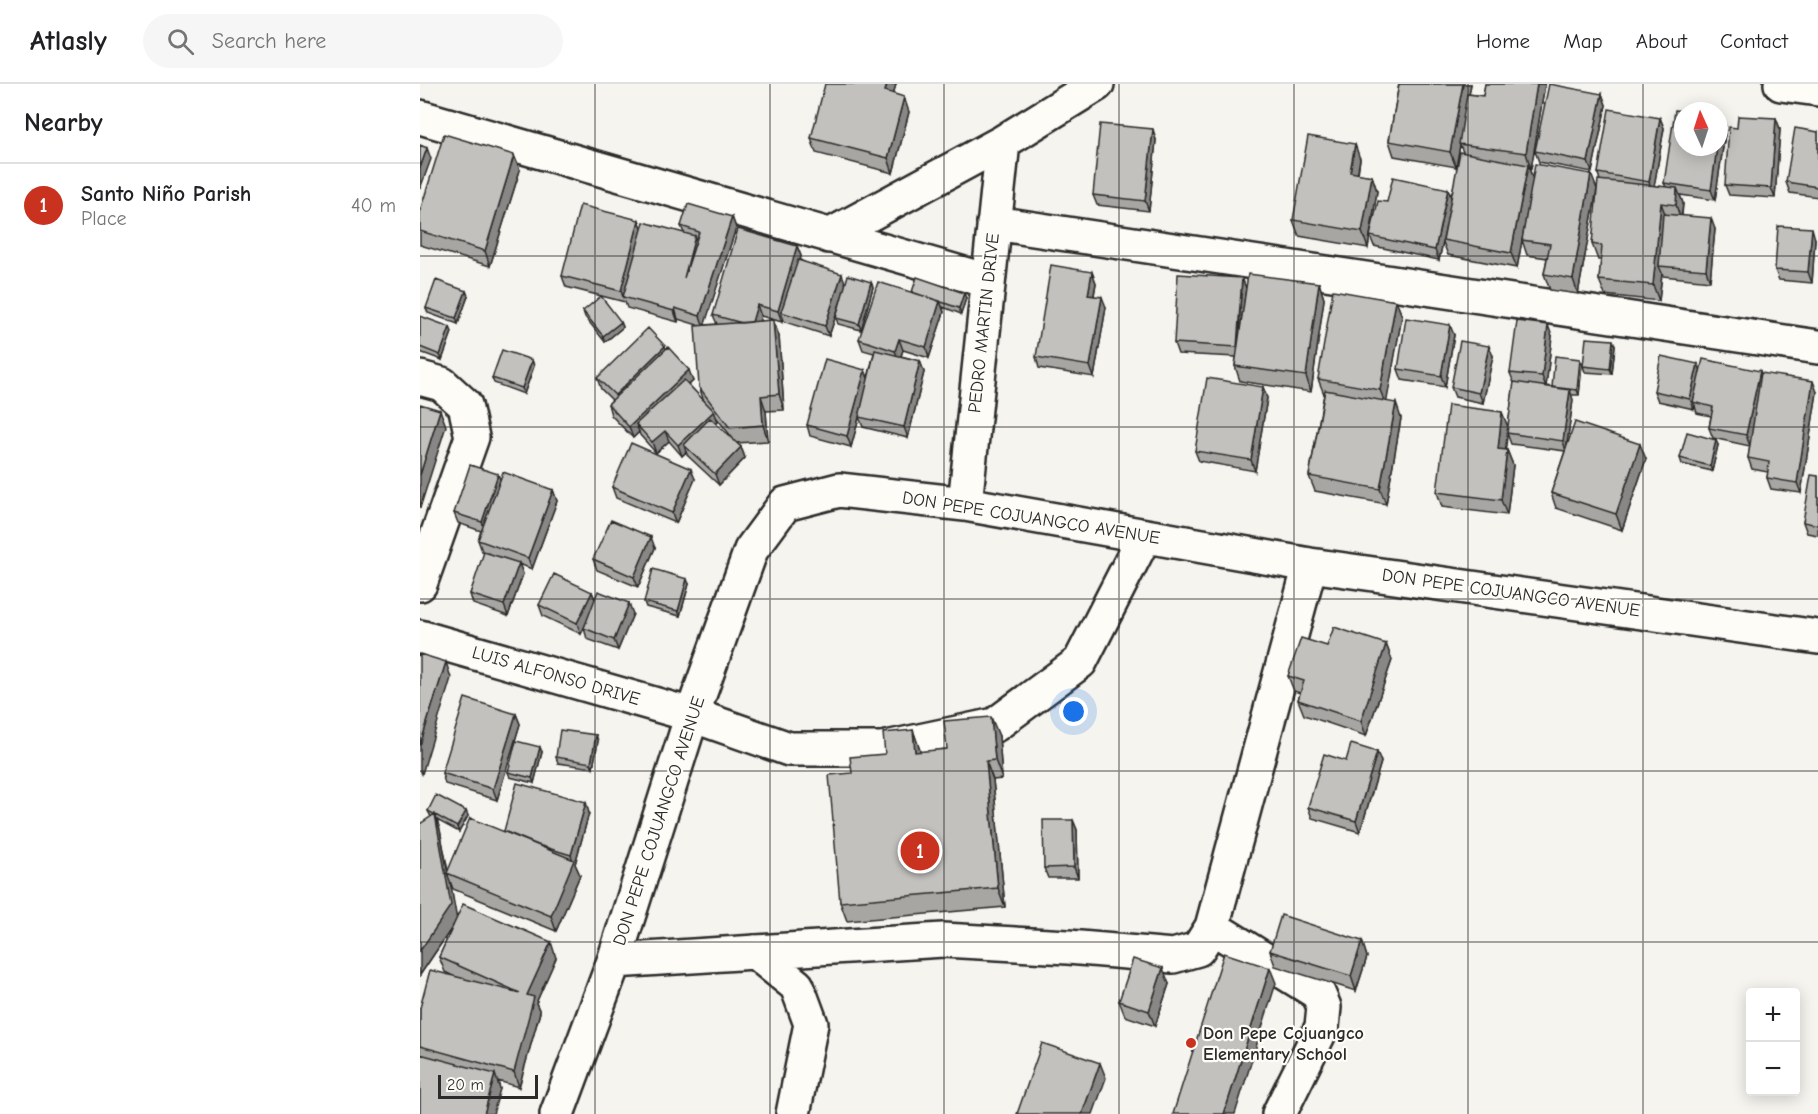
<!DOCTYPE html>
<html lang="en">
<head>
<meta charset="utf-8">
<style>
  body { margin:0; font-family:"Comic Neue",sans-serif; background:#f6f6f6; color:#202124 }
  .controls { position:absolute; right:18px; bottom:18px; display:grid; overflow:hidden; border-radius:6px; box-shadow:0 3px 15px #0003 }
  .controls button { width:54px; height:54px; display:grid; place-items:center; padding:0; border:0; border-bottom:2px solid #e0e0e0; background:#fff; color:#202124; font:30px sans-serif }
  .compass { position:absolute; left:1254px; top:18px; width:54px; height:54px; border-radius:50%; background:#fff; box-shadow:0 3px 15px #0003; rotate:357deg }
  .scale { position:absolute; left:18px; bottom:15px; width:100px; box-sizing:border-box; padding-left:6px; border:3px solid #2b2b2b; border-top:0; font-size:16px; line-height:21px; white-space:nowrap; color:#2b2b2b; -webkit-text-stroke:4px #fdfcf7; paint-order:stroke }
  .you { position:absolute; left:654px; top:628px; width:21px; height:21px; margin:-15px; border:4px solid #fff; border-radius:50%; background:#1a73e8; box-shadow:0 0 0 9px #1a73e833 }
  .badge { display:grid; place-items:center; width:39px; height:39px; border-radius:50%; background:#c8321e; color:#fff; font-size:20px; font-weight:700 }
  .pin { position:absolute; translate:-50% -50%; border:3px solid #fff; box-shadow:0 2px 6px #0006 }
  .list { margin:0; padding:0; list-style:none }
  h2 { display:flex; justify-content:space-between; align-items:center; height:78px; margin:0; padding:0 24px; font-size:26px }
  h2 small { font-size:20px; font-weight:400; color:#757577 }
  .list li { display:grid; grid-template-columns:39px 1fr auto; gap:18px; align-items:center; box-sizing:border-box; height:84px; padding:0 24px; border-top:2px solid #e0e0e0 }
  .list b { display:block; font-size:22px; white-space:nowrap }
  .list p { margin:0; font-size:20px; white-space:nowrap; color:#757577 }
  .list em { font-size:20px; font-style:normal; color:#757577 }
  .icon { flex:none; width:33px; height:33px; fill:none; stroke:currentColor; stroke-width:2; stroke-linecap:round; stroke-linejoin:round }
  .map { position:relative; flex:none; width:1398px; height:1030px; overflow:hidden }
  header { display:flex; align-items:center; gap:36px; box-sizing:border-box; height:84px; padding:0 30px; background:#fff; border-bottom:2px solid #e0e0e0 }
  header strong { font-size:28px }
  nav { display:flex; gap:33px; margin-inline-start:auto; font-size:21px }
  .search { width:420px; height:54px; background:#f6f6f6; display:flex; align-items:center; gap:15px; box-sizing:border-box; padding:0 21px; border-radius:33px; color:#757577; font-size:22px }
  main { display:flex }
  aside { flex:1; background:#fff }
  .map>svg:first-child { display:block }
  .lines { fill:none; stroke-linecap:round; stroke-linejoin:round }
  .minor-casing { stroke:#2b2b2b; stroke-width:38 }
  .minor { stroke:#fdfcf7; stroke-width:33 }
  .wall { fill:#a7a6a3; stroke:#2b2b2b; stroke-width:1.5; fill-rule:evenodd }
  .shaded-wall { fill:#888785; stroke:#2b2b2b; stroke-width:1.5 }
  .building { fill:#c2c1be; stroke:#2b2b2b; stroke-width:1.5 }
  .grid { fill:none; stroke:#2b2b2b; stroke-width:1.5; stroke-opacity:0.55 }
  .poi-dot { fill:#c8321e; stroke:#fdfcf7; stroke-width:2 }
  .labels { text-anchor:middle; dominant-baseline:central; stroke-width:4.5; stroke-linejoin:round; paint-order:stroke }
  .street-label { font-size:18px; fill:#2b2b2b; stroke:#fdfcf7 }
  .poi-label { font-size:18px; font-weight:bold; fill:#2b2b2b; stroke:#fdfcf7; text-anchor:start }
</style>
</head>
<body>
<header>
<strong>Atlasly</strong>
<div class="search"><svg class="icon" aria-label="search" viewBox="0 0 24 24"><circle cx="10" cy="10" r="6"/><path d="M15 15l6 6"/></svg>Search here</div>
<nav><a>Home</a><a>Map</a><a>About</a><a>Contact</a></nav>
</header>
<main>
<aside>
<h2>Nearby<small></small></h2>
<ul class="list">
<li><span class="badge">1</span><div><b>Santo Niño Parish</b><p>Place</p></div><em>40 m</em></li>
</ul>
</aside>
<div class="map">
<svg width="1398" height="1030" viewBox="0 0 1398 1030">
  <rect width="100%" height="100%" fill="#f5f4ef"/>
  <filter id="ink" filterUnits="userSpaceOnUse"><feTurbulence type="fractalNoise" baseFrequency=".0167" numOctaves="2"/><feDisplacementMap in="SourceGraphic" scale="12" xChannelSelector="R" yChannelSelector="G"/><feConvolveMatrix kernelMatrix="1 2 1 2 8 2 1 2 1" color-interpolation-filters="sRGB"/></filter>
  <g filter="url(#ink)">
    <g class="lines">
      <!-- minor casing -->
      <g class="minor-casing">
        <path id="minor" d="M1361 0 1398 5
          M0 33 568 197
          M574 139 1398 263
          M409 152 583 58 677 0
          M0 294 22 300 45 321 52 353 0 500
          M545 420 583 58
          M0 553 272 631 369 665H462L575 641 660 578 724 453
          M792 843 898 909 904 923 902 943 859 1030
          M335 868 377 902 391 940 373 1030
          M194 877 523 856 648 863 753 872 778 865 792 843 890 481
          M137 1030 194 877 272 631 331 466 365 420 419 406 545 420 890 481 1398 553"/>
      </g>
      <!-- minor -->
      <use href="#minor" class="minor"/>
    </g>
    <!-- wall -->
    <path class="wall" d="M476 0 473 10 489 28 473 89 396 69 391 54Z
      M979 0H1051L1049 10 1063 12 1065 0H1125L1111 85 1109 84 1113 95 1177 105 1158 210 1130 206 1124 190 1127 174 1107 171 1102 156 1097 184 1028 171 1023 158 1019 176 954 162 950 152 967 118 1028 105 1031 112 1043 68 1040 61 1036 83 974 72 969 57Z
      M1182 10 1186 21 1172 88 1119 78 1115 67Z
      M1302 33 1306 43 1295 116 1260 111 1263 119 1262 132 1295 145 1290 197 1243 192 1242 189 1239 217 1185 211 1179 196 1181 176H1178L1172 160 1180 97 1178 89 1240 34 1244 44 1234 102 1246 103 1244 99Z
      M1356 34 1360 45 1355 114 1309 111 1305 101Z
      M1398 48V113L1370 109 1366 98Z
      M736 56 729 127 677 121 673 111Z
      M940 75 938 90 952 92 957 107 948 164 879 152 873 136Z
      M100 86 70 182 0 161V127Z
      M312 133 316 144 284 241 297 240 293 231 377 162 381 172 380 176 426 200 451 198 453 203 441 246 418 240 416 234 421 216 409 252 365 238 363 234 362 238 341 232 339 237 353 236 359 252 364 326 346 327 348 357 317 359 321 363 325 374 299 401 268 372 266 368 262 372 249 357 236 369 220 351 219 348 213 354 191 331 188 320 192 316 181 305 177 294 246 265 273 297 269 301 284 317 279 303 281 242 258 235V238L207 224 205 218 146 203 142 192 219 136 222 145 264 149 261 142ZM296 333 314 356 296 340 298 338Z
      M1395 155 1392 199 1359 196 1355 186Z
      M672 188 676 199 674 212 686 223 674 293 619 284 616 273Z
      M822 194 826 204 899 199 904 215 891 308 820 297 815 282 816 273 758 270 754 259Z
      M46 207 48 212 38 240 8 229 6 224Z
      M492 208 546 214 541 230 523 223 524 228 509 274 483 266 481 272 500 277 504 288 488 354 443 343 439 333 440 330 431 363 390 352 387 341 445 286 448 294 454 269 443 266 439 255Z
      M976 217 982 232 966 317 981 334 966 420 895 407 889 392 904 310 898 295Z
      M163 227 201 238 203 243 185 258 165 233Z
      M0 232 32 248 22 276 0 268Z
      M1034 251 1025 303 982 296 978 285Z
      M1132 252 1126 302 1132 303 1162 280 1159 311H1151L1153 316 1147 359 1226 375 1202 446 1136 424 1131 409 1145 367 1091 360 1087 349 1094 299 1090 289Z
      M1195 261 1192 290 1165 288 1163 282Z
      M1073 272 1063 319 1035 313 1031 303Z
      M112 276 114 282 104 310 74 299 72 294Z
      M1278 280 1280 287H1340L1341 290 1397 308 1381 409 1351 405 1347 394 1348 388 1332 385 1328 374 1330 362 1293 354 1289 344 1291 332 1277 329 1275 322 1274 325 1238 317 1234 307Z
      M843 303 847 314 835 387 779 377 775 367Z
      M1088 343 1085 365 1087 366 1093 381 1087 431 1022 423 1017 408Z
      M1298 361 1292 387 1262 380 1260 374Z
      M1398 392V451L1387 449 1383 438Z
      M81 395 133 406 137 417 112 485 99 480 103 490 88 532 53 520 50 510 66 468 62 467 58 456 61 447 38 439 34 429Z
      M275 395 256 439 196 414 192 403Z
      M235 464 218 503 177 486 173 475Z
      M269 500 260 532 226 523 224 518Z
      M172 508 175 515 213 530 198 566 167 555 164 544 161 550 123 532 119 521Z
      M966 560 972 576 946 652 884 631 878 616 880 609 874 607 868 592 907 562Z
      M96 630 100 640 77 716 25 700 22 689Z
      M493 646 500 668 527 665 579 652 582 695 573 696 585 823 427 837 420 818 432 689 465 670Z
      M176 651 178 657 173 684 138 679 136 673Z
      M122 668 114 699 90 693 88 688Z
      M957 668 961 678 940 748 892 734 888 723 926 677Z
      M8 727H46L48 732 39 748 17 736 20 746 28 787 84 747 169 729 155 780 160 791 136 847 33 805 30 797 36 834 136 874 116 919 120 928 99 1003 78 997 80 1005 0 1030V924L31 891 25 888 19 873 33 842 0 891 11 733Z
      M653 736 657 746 658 794H628L624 784Z
      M942 857 947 873 936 907 855 882 850 867Z
      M749 900 735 942 705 932 699 917Z"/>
    <!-- shaded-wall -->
    <path class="shaded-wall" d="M467 0H476L470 23 465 7Z
      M1043 0H1051L1036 83 1030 68Z
      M1117 0H1125L1111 85 1106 69Z
      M1182 10 1186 21 1172 88 1168 78Z
      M484 13 489 28 473 89 468 74Z
      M1302 33 1306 43 1295 116 1291 106 1297 63H1299V51Z
      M1240 34 1244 44 1233 109 1229 98Z
      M1356 34 1360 45 1355 114 1351 104Z
      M733 45 736 56 729 127 725 117Z
      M935 60 940 75 935 103 930 88Z
      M7 64 11 75 0 105V84Z
      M94 71 100 86 70 182 65 167Z
      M1108 81 1113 96 1097 184 1091 169Z
      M1171 90 1177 105 1158 210 1153 195Z
      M952 92 957 107 948 164 942 148Z
      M1257 104 1263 119 1261 136 1256 121Z
      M1028 105 1032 116 1023 156V158L1019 176 1015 166Z
      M1241 119 1247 135 1239 182 1242 189 1239 217 1233 201Z
      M312 133 316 144 284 243 280 232Z
      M1291 134 1295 145 1290 197 1286 186Z
      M219 136 223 146 203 213 201 207Z
      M1392 144 1395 155 1392 199 1388 188Z
      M275 152 279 163 264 194Z
      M377 162 381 172 365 229 361 228 363 234 362 238 358 227Z
      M672 188 676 199 672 221 668 211Z
      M422 190 426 201 409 252 405 242Z
      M822 194 826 204 818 263Z
      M451 198 453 203 441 246 439 240Z
      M899 199 904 215 891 308 886 292Z
      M46 207 48 212 38 240 36 234Z
      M544 209 546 214 541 230 539 224Z
      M682 213 686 223 674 293 670 282Z
      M520 217 524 228 509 274 506 263Z
      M976 217 982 232 966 321 960 306Z
      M337 221 341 232 335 252 331 241Z
      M255 224 258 235V238L254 227Z
      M353 236 359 252 364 326 359 310Z
      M201 238 203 243 185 258 183 252Z
      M1030 241 1034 251 1025 303 1021 292Z
      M1128 241 1132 252 1126 303 1122 292Z
      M30 243 32 248 22 276 20 271Z
      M479 255 483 266 479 277 475 267Z
      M1193 256 1195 261 1192 290 1190 285Z
      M245 262 249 273 199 322 195 311Z
      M1069 262 1073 272 1063 319 1059 309Z
      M1160 275 1162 280 1159 311 1157 306Z
      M112 276 114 282 104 310 102 304Z
      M500 277 504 288 488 354 484 343Z
      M1278 280 1282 290 1273 318 1275 322 1274 325 1270 315Z
      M269 286 273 297 221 346 216 340 219 348 213 354 209 343Z
      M445 286 449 297 431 363 427 352Z
      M1340 287 1344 298 1330 362 1326 351Z
      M1393 297 1397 308 1381 409 1377 399Z
      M843 303 847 314 835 387 831 376Z
      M1150 306 1153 316 1146 367 1143 357Z
      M341 312 346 327 348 357 343 341Z
      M976 319 981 334 966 420 960 405Z
      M20 326 26 342 0 424V391Z
      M294 327 298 338 269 365 264 361 266 368 262 372 258 361Z
      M1082 328 1088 343 1084 380 1078 365Z
      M245 347 249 357 236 369 232 358Z
      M1296 356 1298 361 1292 387 1290 382Z
      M1220 360 1226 375 1202 446 1196 430Z
      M321 363 325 374 299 401 295 390Z
      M1087 366 1093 381 1087 431 1081 416Z
      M271 385 275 395 256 439 252 429Z
      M78 390 82 400 66 449 62 438Z
      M133 406 137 417 112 485 108 474Z
      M231 453 235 464 218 503 214 493Z
      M99 479 103 490 88 532 84 521Z
      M267 495 269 500 260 532 258 527Z
      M172 508 176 518 161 550 157 539Z
      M209 519 213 530 198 566 194 556Z
      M966 560 972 576 946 652 941 637Z
      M26 578 31 594 2 690 0 685V661Z
      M96 630 100 640 77 716 73 705Z
      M571 633 579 652 582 695 575 676Z
      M493 646 500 666 502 687 495 668Z
      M176 651 178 657 173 684 171 679Z
      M120 663 122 668 114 699 112 694Z
      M957 668 961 678 940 748 936 737Z
      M566 677 573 696 585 823 578 804Z
      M166 718 169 729 155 780 160 791 136 847 131 832 153 778 151 771Z
      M46 727 48 732 39 748 37 743Z
      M15 730 20 746 28 790 27 789 30 797 37 836 0 891V867Z
      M653 736 657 746 658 794 654 783Z
      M942 857 947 873 936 907 931 892Z
      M131 858 136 874 116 919 120 928 99 1003 94 988 107 911Z
      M743 884 749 900 735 942 729 927Z
      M850 884 856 899 815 1030H804Z
      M680 979 686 994 673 1030H662Z
      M75 990 80 1005 73 1030H64Z"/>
    <!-- building -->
    <path class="building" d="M405 0H467L465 7 484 13 468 74 391 54Z
      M979 0H1043L1030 68 969 57Z
      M1065 0H1117L1106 69 1039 60 1047 10 1063 12Z
      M1129 0 1182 10 1168 78 1115 67Z
      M1189 25 1240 34 1229 98 1178 89Z
      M1255 26 1263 27V63H1297L1291 106 1244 99Z
      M1299 32 1302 33 1299 51Z
      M1318 32 1356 34 1351 104 1305 101 1309 43 1317 44Z
      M680 40 733 45 725 117 673 111Z
      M1375 44 1398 48V103L1366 98Z
      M24 50 94 71 65 167 0 147V127Z
      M888 52 935 60 930 88 952 92 942 148 873 136Z
      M0 61 7 64 0 84Z
      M1040 68 1108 81 1091 169 1023 156Z
      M1115 80 1171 90 1153 195 1124 190 1130 160 1102 156Z
      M973 93 1028 105 1015 166 950 152 958 117 967 118Z
      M1178 96 1257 104 1256 121 1241 119 1233 201 1179 196 1182 162 1172 160Z
      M268 120 312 133 280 232 255 224 254 227 203 213 224 138 275 152 264 194 279 148 261 142Z
      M160 121 219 136 201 207 142 192Z
      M1243 130 1291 134 1286 186 1239 182Z
      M1358 142 1392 144 1388 188 1355 186Z
      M318 145 377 162 358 227 337 221 332 238 322 239 293 231Z
      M378 176 422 190 405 242 361 228Z
      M631 181 672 188 668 211 682 213 670 282 616 273Z
      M758 190 822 194 817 263 754 259Z
      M828 190 899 199 886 292 815 282Z
      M428 191 451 198 439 240 416 234Z
      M497 193 544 209 539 224 492 208Z
      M16 196 46 207 36 234 6 224Z
      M458 198 520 217 506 263 479 255 475 267 439 255Z
      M913 206 976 217 960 306 898 295Z
      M181 212 201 238 183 252 163 227Z
      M0 232 30 243 20 271 0 263Z
      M986 234 1030 241 1021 292 978 285Z
      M353 236 359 310 341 312 343 341 310 344 279 303 275 242Z
      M1097 237 1128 241 1122 292 1090 289Z
      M228 244 245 262 195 311 177 294Z
      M1166 254 1193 256 1190 285 1163 282Z
      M1040 257 1069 262 1059 309 1031 303Z
      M248 263 269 286 209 343 188 320Z
      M82 266 112 276 102 304 72 294Z
      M455 266 500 277 484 343 439 333Z
      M1135 272 1160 275 1157 306 1132 303Z
      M1241 272 1278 280 1270 315 1234 307Z
      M405 275 445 286 427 352 387 341Z
      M1283 275 1340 287 1326 351 1289 344 1293 323 1273 318Z
      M1341 289 1393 297 1377 399 1347 394 1349 378 1328 374Z
      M787 294 843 303 831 376 775 367Z
      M264 296 294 327 258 361 245 347 232 358 216 340Z
      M1094 298 1150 306 1143 357 1087 349Z
      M905 306 976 319 960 405 889 392Z
      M0 320 20 326 0 391Z
      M1028 321 1082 328 1078 365 1087 366 1081 416 1017 408Z
      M290 334 321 363 295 390 264 361Z
      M1155 338 1220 360 1196 430 1131 409Z
      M1267 348 1296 356 1290 382 1260 374Z
      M211 359 271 385 252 429 192 403Z
      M50 381 78 390 62 438 34 429Z
      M83 388 133 406 108 474 58 456Z
      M1391 391 1398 392V441L1383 438Z
      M191 436 231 453 214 493 173 475Z
      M64 468 99 479 84 521 50 510Z
      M233 485 267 495 258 527 224 518Z
      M134 490 172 508 157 539 119 521Z
      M178 507 209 519 194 556 164 544Z
      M914 543 966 560 941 637 878 616 884 597 868 592 881 554 907 562Z
      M0 570 26 578 0 661Z
      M45 614 96 630 73 705 22 689Z
      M571 633 575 676 566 677 578 804 420 818 409 691 432 689 430 673 465 670 463 649 493 646 495 668 527 665 524 637Z
      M140 646 176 651 171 679 136 673Z
      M96 657 120 663 112 694 88 688Z
      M931 660 957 668 936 737 888 723 904 670 926 677Z
      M97 699 166 718 151 771 118 761 84 747Z
      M16 711 46 727 37 743 8 727Z
      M15 730 31 821 0 867V740Z
      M50 734 154 776 131 832 27 789Z
      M623 736H653L654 783 624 784Z
      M43 820 131 858 107 911 114 913 94 988 0 962V924L10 886 100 909 19 873Z
      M861 831 942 857 931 892 850 867Z
      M804 869 850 884 804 1030H753Z
      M713 875 743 884 729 927 699 917Z
      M622 959 680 979 662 1030H597Z
      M0 970 75 990 64 1030H0Z"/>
  </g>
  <!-- grid -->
  <path class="grid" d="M175 0V1030M350 0V1030M524 0V1030M699 0V1030M874 0V1030M1048 0V1030M1223 0V1030M0 172H1398M0 343H1398M0 515H1398M0 687H1398M0 858H1398"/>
  <!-- markers -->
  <circle class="poi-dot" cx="771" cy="959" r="6"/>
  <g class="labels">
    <!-- street labels -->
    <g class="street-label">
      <text transform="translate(564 239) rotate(-84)">PEDRO MARTIN DRIVE</text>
      <text transform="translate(611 434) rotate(9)">DON PEPE COJUANGCO AVENUE</text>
      <text transform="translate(1091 509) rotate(8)">DON PEPE COJUANGCO AVENUE</text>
      <text transform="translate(136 592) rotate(16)">LUIS ALFONSO DRIVE</text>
      <text transform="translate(239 737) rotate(-72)">DON PEPE COJUANGCO AVENUE</text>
    </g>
    <!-- poi labels -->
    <g class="poi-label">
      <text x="783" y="949">Don Pepe Cojuangco<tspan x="783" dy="21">Elementary School</tspan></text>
    </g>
  </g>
</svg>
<div class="controls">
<button>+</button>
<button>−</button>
</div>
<svg class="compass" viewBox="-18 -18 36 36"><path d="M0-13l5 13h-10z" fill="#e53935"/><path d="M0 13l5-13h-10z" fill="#757577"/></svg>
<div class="scale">20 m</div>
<div class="you"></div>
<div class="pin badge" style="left:500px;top:767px">1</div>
</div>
</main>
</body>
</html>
